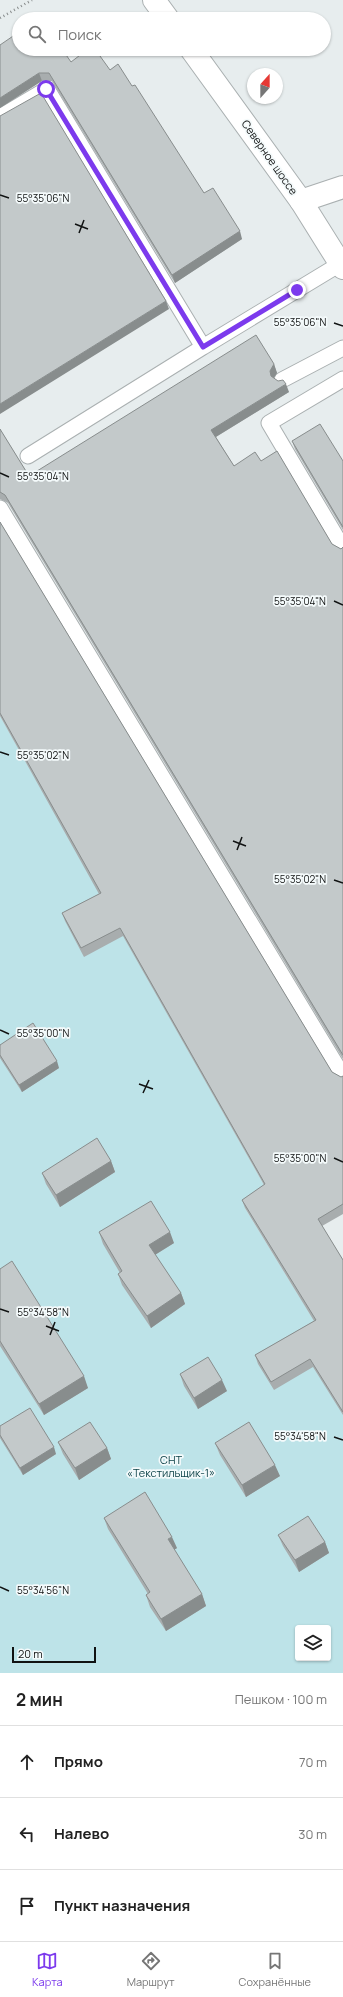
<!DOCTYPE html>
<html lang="ru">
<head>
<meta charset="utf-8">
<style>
  body { margin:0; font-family:Manrope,sans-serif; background:#f2f2f2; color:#222 }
  .controls { position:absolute; right:12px; bottom:12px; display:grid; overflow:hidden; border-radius:4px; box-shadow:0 1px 3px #0004 }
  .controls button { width:36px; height:36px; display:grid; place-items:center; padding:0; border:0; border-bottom:1px solid #e0e0e0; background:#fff; color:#222; font:20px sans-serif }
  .compass { position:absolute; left:247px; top:68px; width:36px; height:36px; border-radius:50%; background:#fff; box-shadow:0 1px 3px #0004; rotate:21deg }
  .scale { position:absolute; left:12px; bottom:10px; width:84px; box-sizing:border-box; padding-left:4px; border:2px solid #101212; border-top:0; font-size:11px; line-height:14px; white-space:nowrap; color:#101212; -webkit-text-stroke:3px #f4fafb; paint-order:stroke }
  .stop { position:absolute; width:12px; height:12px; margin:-9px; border:3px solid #7c3aed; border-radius:50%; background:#fff }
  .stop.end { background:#7c3aed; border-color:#fff; box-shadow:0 1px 4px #0008 }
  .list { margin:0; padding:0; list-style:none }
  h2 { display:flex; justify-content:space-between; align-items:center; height:52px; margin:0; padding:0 16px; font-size:17px }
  h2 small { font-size:13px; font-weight:400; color:#767676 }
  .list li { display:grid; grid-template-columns:26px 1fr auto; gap:12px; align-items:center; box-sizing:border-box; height:72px; padding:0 16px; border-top:1px solid #e0e0e0 }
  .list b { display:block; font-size:15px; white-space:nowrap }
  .list em { font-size:13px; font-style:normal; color:#767676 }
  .icon { flex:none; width:22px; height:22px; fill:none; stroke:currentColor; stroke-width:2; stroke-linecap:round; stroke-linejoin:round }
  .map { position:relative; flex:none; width:343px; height:1673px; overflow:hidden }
  .search { position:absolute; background:#fff; box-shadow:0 1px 3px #0004; left:12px; right:12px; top:12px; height:44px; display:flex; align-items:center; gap:10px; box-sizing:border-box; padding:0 14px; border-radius:22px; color:#767676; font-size:15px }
  .sheet { height:268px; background:#fff }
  nav { display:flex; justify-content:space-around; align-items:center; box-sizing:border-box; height:56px; border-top:1px solid #e0e0e0; background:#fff; font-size:11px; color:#767676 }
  nav a { display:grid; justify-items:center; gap:2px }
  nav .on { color:#7c3aed }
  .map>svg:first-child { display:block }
  .green { fill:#bde3e8; fill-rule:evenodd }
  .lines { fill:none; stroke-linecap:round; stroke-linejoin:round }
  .service-casing { stroke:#aab0b1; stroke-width:17 }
  .minor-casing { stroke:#aab0b1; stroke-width:24 }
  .primary-casing { stroke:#aab0b1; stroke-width:24 }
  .path { stroke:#878b8b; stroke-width:2.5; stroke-dasharray:1 3; stroke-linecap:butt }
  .service { stroke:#fff; stroke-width:15 }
  .minor { stroke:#fff; stroke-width:22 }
  .primary { stroke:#fff; stroke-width:22 }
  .wall { fill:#a8adae }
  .shaded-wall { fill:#888d8d }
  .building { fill:#c3c9ca; stroke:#888d8d }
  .route { stroke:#7c3aed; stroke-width:5 }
  .ticks { fill:none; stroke:#101212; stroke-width:1.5 }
  .labels { text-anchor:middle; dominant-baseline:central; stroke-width:3.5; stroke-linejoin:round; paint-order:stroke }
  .street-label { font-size:11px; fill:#101212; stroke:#f4fafb }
  .park-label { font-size:11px; fill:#0b4147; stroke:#f4fafb }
  .ticks-label { font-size:10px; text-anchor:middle; fill:#101212; stroke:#f4fafb; stroke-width:3.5; stroke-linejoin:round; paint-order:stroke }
</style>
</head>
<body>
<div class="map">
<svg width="343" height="1673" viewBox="0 0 343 1673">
  <rect width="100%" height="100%" fill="#e7edee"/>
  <!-- green -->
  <path class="green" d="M0 716 268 1192 245 1208 343 1368V1673H0ZM298 1628H328V1658H298Z"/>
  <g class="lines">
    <!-- service casing -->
    <g class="service-casing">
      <path id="service" d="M0 117 47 89 203 347 340 264
        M343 379 269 423 343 548
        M282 380 343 348
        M28 456 203 347
        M0 508 343 1076"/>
    </g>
    <!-- minor casing -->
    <g class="minor-casing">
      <path id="minor" d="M301 201 343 187"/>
    </g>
    <!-- primary casing -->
    <g class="primary-casing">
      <path id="primary" d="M154 0 168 19
        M191 49 301 201 343 268"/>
    </g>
    <!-- path -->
    <path class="path" d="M0 18 32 0"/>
    <!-- service -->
    <use href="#service" class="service"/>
    <!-- minor -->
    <use href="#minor" class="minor"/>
    <!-- primary -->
    <use href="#primary" class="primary"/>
  </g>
  <!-- wall -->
  <path class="wall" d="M0 45 71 62 110 70 204 193 242 239 175 283 52 81H42Z
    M274 364 277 373 274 378 289 392 216 437 234 466 261 461 332 544 341 549 343 547V1059L8 503 0 499V429L29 476Z
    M292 441 343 461V530L295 449Z
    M0 522 332 1072 341 1077 343 1076V1214L322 1226 343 1260V1415L313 1367 274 1390 258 1364 255 1355 314 1321 245 1208 242 1200 264 1185 123 936 84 957 65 921 62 913 99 894 0 716Z
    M0 1045 59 1068 22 1092 0 1058Z
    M111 1161 115 1172 60 1207 46 1184 42 1173Z
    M99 1232 174 1243 155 1255 181 1293 185 1304 151 1328 122 1285 118 1274 120 1273 103 1244Z
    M0 1269 88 1388 44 1415 0 1346Z
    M180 1374 227 1391 198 1409 184 1386Z
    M0 1426 56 1454 23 1475 0 1438Z
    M58 1442 107 1448 111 1459 79 1480 63 1454Z
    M215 1443 280 1476 246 1497 220 1455Z
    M104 1518 177 1548 174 1550 202 1594 206 1606 166 1631 150 1607 146 1595 148 1594 108 1529Z
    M278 1535 325 1542 329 1553 299 1572 283 1546Z"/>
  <!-- shaded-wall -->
  <path class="shaded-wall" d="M39 73 42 81 0 108V98Z
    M240 231 242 239 175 283 172 275Z
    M166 301 169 309 0 414V404Z
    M274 364 277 373 273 379 271 376 270 371Z
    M286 384 289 392 214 438 211 430Z
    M57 1061 59 1068 22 1092 19 1085Z
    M111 1161 115 1172 60 1207 56 1195Z
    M170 1232 174 1243 153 1256 149 1245Z
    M181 1293 185 1304 151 1328 147 1316Z
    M84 1376 88 1388 44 1415 39 1404Z
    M222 1380 227 1391 198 1409 194 1398Z
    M54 1447 56 1454 23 1475 20 1468Z
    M107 1448 111 1459 79 1480 75 1468Z
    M275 1465 280 1476 246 1497 242 1485Z
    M172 1537 177 1548 172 1551 168 1539Z
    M325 1542 329 1553 299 1572 295 1560Z
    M202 1594 206 1606 166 1631 161 1619Z"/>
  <!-- building -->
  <path class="building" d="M19 32V49H62L71 62 88 49H95L110 70 118 64 132 86 135 85 204 193 213 188 240 231 172 275 49 73H39L0 98V45Z
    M41 93 166 301 0 404V116Z
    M256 335 274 364 270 371 271 376 278 381 283 380 286 384 211 430 234 466 255 452 261 461 277 451 332 544 341 549 343 547V1055L5 495 0 492V429L29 476Z
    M320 424 343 461V527L292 441Z
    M0 522 332 1072 341 1077 343 1076V1204L318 1219 343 1260V1412L310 1359 271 1382 255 1355 316 1320 242 1200 265 1184 120 928 81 948 62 913 101 893 0 713Z
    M33 1023 57 1061 19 1085 0 1055V1045Z
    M97 1138 111 1161 56 1195 42 1173Z
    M151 1201 170 1232 149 1245 181 1293 147 1316 118 1274 122 1271 99 1232Z
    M12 1261 84 1376 39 1404 0 1341V1269Z
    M208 1357 222 1380 194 1398 180 1374Z
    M30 1408 54 1447 20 1468 0 1435V1426Z
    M90 1422 107 1448 75 1468 58 1442Z
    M249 1422 275 1465 242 1485 215 1443Z
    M145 1492 172 1537 168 1539 202 1594 161 1619 146 1595 150 1592 104 1518Z
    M308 1516 325 1542 295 1560 278 1535Z"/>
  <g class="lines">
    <!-- route -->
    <path class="route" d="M46 89 203 347 297 290"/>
  </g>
  <!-- ticks -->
  <path class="ticks" d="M0 195 9 198M75 224 88 229M79 233 84 220M334 323 343 326M0 473 9 477M334 601 343 605M0 752 9 755M233 841 246 846M237 850 242 837M334 880 343 883M0 1030 9 1034M139 1084 153 1089M143 1093 149 1080M334 1158 343 1162M0 1309 9 1312M46 1326 59 1331M50 1335 55 1322M334 1437 343 1440M0 1587 9 1591"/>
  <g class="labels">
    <!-- street labels -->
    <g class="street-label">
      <text transform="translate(270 157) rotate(55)">Северное шоссе</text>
    </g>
    <!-- park labels -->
    <g class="park-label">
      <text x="171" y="1459">СНТ<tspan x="171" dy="13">«Текстильщик-1»</tspan></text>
    </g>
  </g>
  <g class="ticks-label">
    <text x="43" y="202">55°35'06"N</text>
    <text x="300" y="326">55°35'06"N</text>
    <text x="43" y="480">55°35'04"N</text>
    <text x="300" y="605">55°35'04"N</text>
    <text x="43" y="759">55°35'02"N</text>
    <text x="300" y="883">55°35'02"N</text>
    <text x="43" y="1037">55°35'00"N</text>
    <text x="300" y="1162">55°35'00"N</text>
    <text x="43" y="1316">55°34'58"N</text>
    <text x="300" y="1440">55°34'58"N</text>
    <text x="43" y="1594">55°34'56"N</text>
  </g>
</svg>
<div class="controls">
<button><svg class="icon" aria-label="layers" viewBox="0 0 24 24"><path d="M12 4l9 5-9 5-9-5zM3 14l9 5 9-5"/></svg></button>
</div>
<svg class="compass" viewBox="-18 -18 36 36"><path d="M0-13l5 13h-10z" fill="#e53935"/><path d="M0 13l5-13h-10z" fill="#767676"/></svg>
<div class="scale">20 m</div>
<div class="stop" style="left:46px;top:89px"></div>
<div class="stop end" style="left:297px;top:290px"></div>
<div class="search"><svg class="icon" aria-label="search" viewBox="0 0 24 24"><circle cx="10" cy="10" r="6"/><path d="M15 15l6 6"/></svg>Поиск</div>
</div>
<section class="sheet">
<h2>2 мин<small>Пешком · 100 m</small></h2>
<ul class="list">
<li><svg class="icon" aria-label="ahead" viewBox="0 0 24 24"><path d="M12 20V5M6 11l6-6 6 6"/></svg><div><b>Прямо</b></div><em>70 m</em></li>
<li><svg class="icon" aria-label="left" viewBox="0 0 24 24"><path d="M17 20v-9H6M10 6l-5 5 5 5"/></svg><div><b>Налево</b></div><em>30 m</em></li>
<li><svg class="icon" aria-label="arrive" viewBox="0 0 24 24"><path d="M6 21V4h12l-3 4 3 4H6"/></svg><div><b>Пункт назначения</b></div></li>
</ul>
</section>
<nav>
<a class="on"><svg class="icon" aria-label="map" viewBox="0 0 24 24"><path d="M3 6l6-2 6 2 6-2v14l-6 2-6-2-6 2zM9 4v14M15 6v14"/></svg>Карта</a>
<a><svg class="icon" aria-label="directions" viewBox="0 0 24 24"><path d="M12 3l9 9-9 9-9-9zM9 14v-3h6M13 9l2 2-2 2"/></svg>Маршрут</a>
<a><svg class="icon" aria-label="saved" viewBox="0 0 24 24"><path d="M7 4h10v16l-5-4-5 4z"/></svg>Сохранённые</a>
</nav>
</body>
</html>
